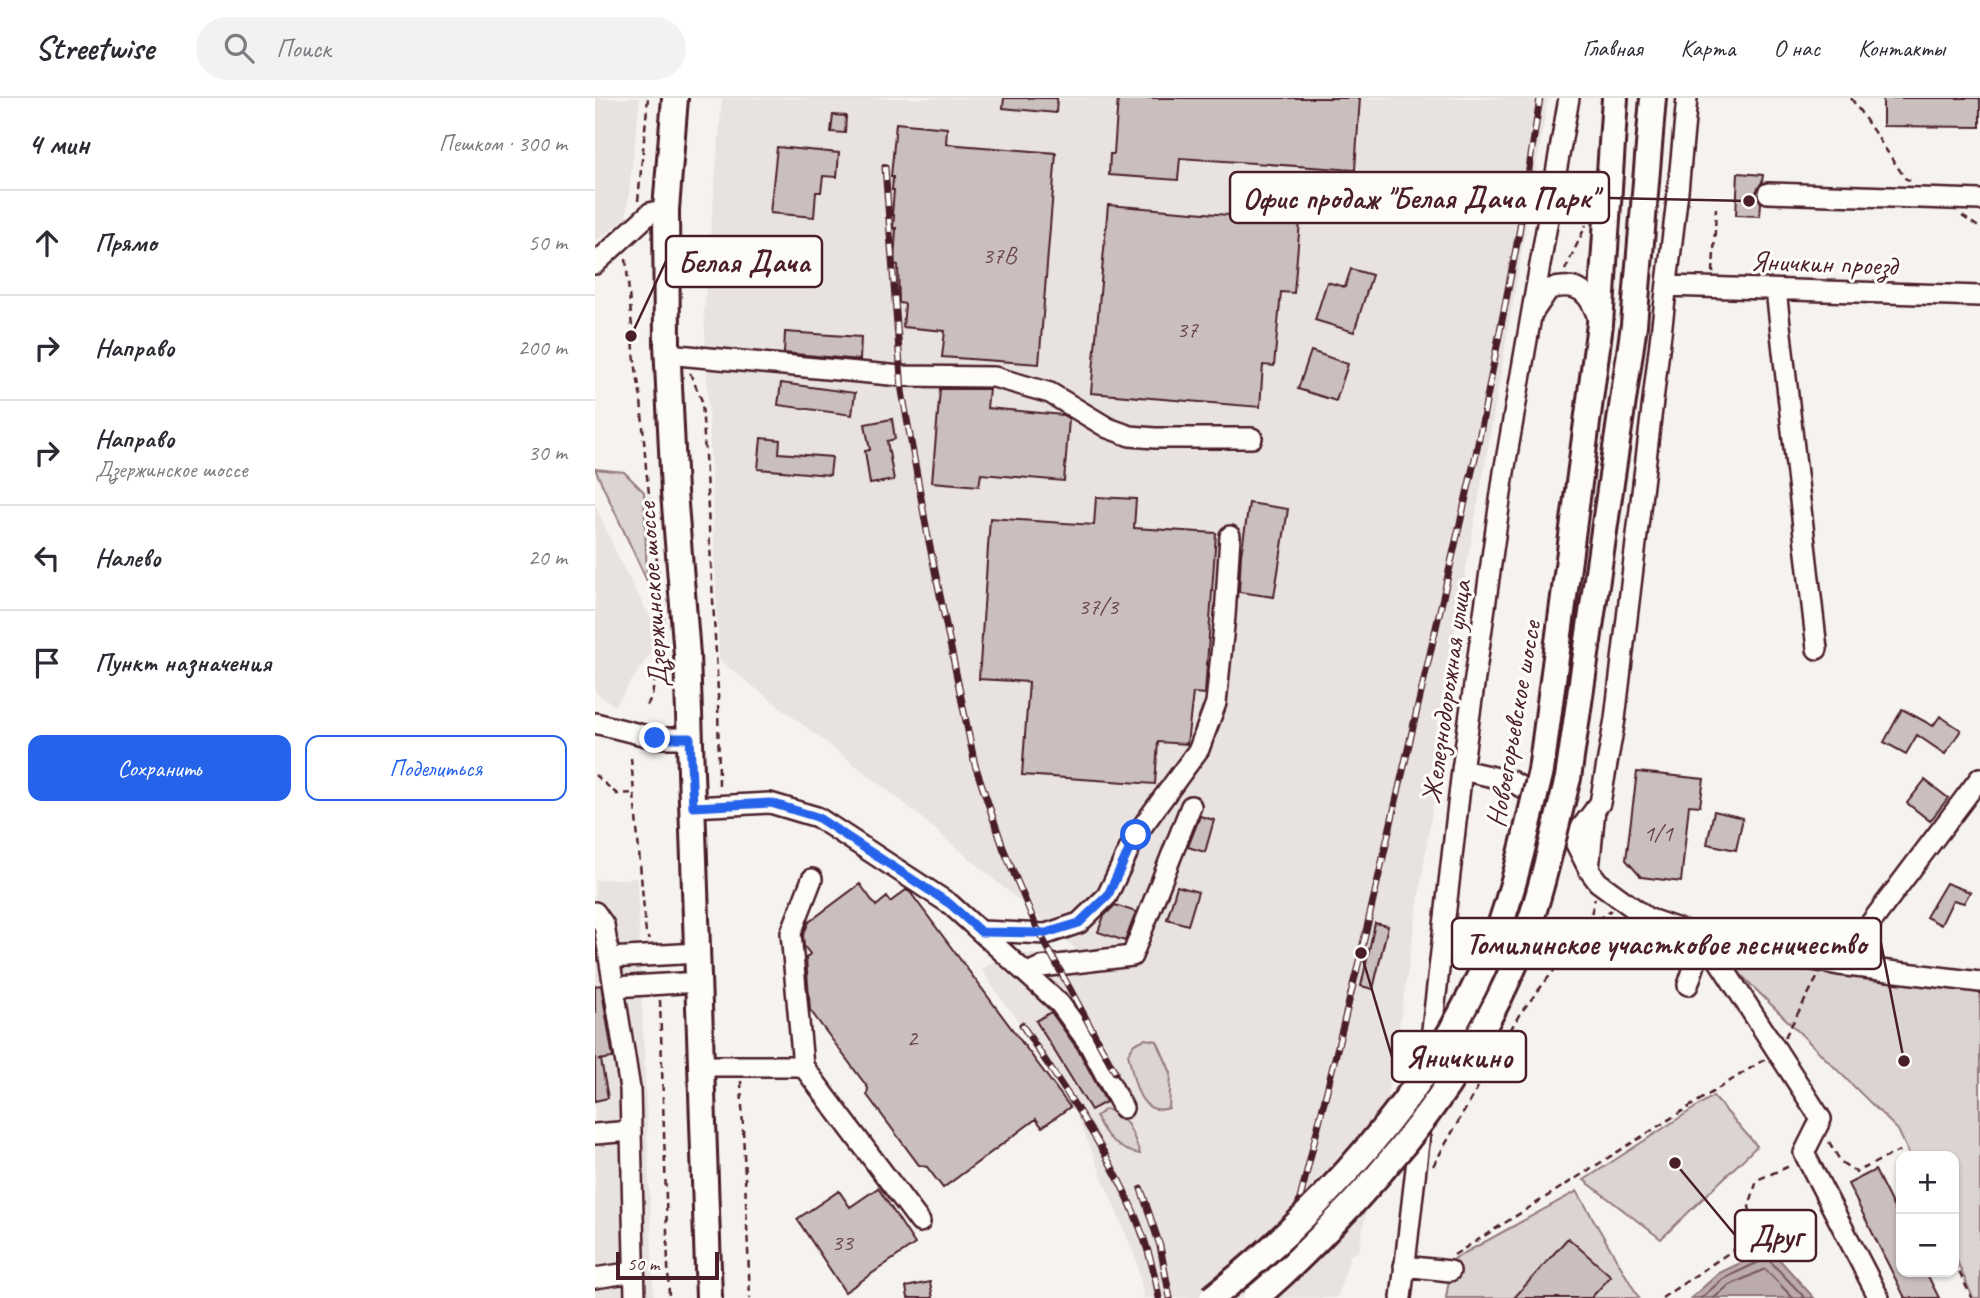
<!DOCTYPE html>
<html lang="ru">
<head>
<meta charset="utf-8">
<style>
  body { margin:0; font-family:Caveat,sans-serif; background:#f2f2f3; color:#2b2b33 }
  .controls { position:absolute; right:21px; bottom:21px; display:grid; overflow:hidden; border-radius:14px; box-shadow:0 2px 5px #0004 }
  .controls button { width:63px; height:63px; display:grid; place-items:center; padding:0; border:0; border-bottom:2px solid #e1e1e2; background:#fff; color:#2b2b33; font:35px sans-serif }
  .scale { position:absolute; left:21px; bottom:18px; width:103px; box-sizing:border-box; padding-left:7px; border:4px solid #4a1f2b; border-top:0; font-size:19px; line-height:24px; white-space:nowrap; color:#4a1f2b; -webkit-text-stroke:5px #fdfcf7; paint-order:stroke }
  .stop { position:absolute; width:21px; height:21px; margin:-16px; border:5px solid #2563eb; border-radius:50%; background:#fff }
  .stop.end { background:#2563eb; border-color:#fff; box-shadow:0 2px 7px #0008 }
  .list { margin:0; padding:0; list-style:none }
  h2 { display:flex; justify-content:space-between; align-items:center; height:91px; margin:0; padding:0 28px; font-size:30px }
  h2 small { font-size:23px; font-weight:400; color:#7c7c81 }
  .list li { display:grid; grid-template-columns:46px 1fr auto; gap:21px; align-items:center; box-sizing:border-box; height:105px; padding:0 28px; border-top:2px solid #e1e1e2 }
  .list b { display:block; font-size:26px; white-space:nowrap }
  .list p { margin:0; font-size:23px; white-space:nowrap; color:#7c7c81 }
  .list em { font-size:23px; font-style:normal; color:#7c7c81 }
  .actions { display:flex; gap:14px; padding:21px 28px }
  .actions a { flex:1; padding:16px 0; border:2px solid #2563eb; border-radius:14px; text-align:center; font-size:24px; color:#2563eb }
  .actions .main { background:#2563eb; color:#fff }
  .icon { flex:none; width:38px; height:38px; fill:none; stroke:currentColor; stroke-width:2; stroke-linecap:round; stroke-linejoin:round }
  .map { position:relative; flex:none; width:1385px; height:1200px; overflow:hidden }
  header { display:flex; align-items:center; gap:42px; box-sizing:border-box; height:98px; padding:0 35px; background:#fff; border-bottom:2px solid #e1e1e2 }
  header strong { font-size:33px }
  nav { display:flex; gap:38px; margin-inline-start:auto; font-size:24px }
  .search { width:490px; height:63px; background:#f2f2f3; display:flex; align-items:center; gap:18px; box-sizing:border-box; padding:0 24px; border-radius:38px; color:#7c7c81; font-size:26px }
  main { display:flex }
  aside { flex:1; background:#fff }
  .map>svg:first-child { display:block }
  .built { fill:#e9e3e0 }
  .green { fill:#dcd4d2; stroke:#937a7e; stroke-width:2 }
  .water { fill:#bbabac; stroke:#8e7378; stroke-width:2 }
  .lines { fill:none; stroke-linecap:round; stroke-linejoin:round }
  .shore { stroke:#77575f; stroke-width:2 }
  .building { fill:#cbbfbe; stroke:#4a1f2b; stroke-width:2 }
  .minor-casing { stroke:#4a1f2b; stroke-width:24 }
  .major-casing { stroke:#4a1f2b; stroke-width:30 }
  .path { stroke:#4a1f2b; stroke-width:2.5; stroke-dasharray:7 5; stroke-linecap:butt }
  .minor { stroke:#fdfcf7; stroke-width:19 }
  .major { stroke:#fdfcf7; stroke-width:24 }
  .rail-casing { stroke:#4a1f2b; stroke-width:7 }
  .rail { stroke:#fdfcf7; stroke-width:4.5; stroke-dasharray:13; stroke-linecap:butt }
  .major-bridge-casing { stroke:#4a1f2b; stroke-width:30; stroke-linecap:butt }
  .major-bridge { stroke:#fdfcf7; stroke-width:24 }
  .route { stroke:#2563eb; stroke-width:9 }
  .labels { text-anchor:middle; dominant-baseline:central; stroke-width:6; stroke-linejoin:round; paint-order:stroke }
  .number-label { font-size:24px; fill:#6a4750 }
  .street-label { font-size:28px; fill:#4a1f2b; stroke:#fdfcf7 }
  .leader { fill:none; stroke:#4a1f2b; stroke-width:2.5 }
  .callout-dot { fill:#4a1f2b; stroke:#fdfcf7; stroke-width:2.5 }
  .callout { fill:#fdfcf7; stroke:#4a1f2b; stroke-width:2.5 }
  .callout-label { font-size:30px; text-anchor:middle; font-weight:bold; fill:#4a1f2b }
</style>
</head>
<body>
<header>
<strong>Streetwise</strong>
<div class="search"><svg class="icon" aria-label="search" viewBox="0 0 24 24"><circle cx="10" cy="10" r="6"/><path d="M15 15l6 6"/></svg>Поиск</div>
<nav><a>Главная</a><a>Карта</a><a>О нас</a><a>Контакты</a></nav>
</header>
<main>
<aside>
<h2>4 мин<small>Пешком · 300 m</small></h2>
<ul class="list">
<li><svg class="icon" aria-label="ahead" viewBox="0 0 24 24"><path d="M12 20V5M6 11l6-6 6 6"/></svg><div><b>Прямо</b></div><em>50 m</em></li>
<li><svg class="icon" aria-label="right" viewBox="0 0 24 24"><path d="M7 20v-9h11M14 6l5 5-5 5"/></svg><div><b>Направо</b></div><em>200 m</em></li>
<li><svg class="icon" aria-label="right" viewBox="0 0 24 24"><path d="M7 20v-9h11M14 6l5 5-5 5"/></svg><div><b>Направо</b><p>Дзержинское шоссе</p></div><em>30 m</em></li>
<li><svg class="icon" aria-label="left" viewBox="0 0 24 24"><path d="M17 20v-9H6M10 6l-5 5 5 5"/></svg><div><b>Налево</b></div><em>20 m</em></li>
<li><svg class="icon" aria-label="arrive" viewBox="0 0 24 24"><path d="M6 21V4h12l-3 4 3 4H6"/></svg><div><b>Пункт назначения</b></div></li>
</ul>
<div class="actions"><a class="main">Сохранить</a><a>Поделиться</a></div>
</aside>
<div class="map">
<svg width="1385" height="1200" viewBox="0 0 1385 1200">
  <rect width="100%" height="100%" fill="#f6f3ef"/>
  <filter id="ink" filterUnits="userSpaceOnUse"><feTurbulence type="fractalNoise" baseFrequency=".0143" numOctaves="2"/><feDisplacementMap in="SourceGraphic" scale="14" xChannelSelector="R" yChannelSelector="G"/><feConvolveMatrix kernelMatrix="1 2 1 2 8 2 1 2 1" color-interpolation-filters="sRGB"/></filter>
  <g filter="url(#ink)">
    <!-- built -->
    <path class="built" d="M0 0H45L31 120 0 144Z
      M127 0H953L893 350 836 664 844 667 801 950 764 1153 755 1158 742 1200H549L541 1161 482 1018 416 912 411 908 386 871 412 855 457 857 484 854 309 705 124 562 109 212Z
      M0 406 25 463 66 540 20 608 0 594Z
      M42 780 59 1200H0V782Z"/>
    <!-- green -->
    <path class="green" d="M0 371 29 374 49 394 52 483Z
      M1130 861 1385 894V1200H1378L1359 1156V1058H1315L1303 1032Z
      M550 941 562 943 576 975 574 1010C542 1020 539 979 533 956L539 946Z
      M1118 998 1162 1048 1066 1141 989 1082Z
      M511 1011C533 1017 538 1036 545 1056 524 1053 509 1038 501 1018Z
      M982 1093 1044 1200H851L857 1162Z"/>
    <!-- water -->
    <path class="water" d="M1175 1151 1219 1200H1096L1124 1175Z"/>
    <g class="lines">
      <!-- shore -->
      <path class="shore" d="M1106 1200 1128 1181 1172 1160 1210 1200
        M1119 1200 1133 1188 1170 1171 1198 1200"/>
    </g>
    <!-- building -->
    <path class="building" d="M409 0H462L461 15 408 10Z
      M523 0H765L760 72 585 60 583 82 514 77 515 56H519Z
      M1288 0H1385V29L1288 28Z
      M238 17 251 18 250 35 236 34Z
      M301 25 352 30 351 46 461 55 444 266 347 259 350 233 308 229 310 206 304 205 303 167 299 166 301 130H298L299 117H297L299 92H297L298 79H296Z
      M182 49 244 55 242 79 228 78 226 94H221L219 119 175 115Z
      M1143 75 1168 77 1167 84 1161 94 1166 105 1165 118 1141 117Z
      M513 107 705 123 699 195 686 194 679 268 668 267 665 309 496 295Z
      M756 171 777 177 759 234 720 222 732 184 750 189Z
      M190 234 266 239 265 262 189 255Z
      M716 253 753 266 741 303 703 291Z
      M186 285 260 295 257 317 183 307Z
      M345 291H394L392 310 468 317 474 321 469 383 386 376 384 388 337 384Z
      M297 321 300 341 292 343 299 382 275 386 270 353 275 352 270 326Z
      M166 340 185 342 184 355 237 359 235 377 163 371Z
      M501 399 541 401 539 430 621 435 610 596 598 595 592 646 563 644 560 686 427 677 434 584 384 581 395 420 499 427Z
      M654 405 693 411 679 499 644 494 646 457Z
      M1307 611 1338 628 1345 618 1366 632 1350 656 1322 637 1311 656 1289 644Z
      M1042 674 1109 681 1105 708 1094 707 1086 784 1046 779 1031 762Z
      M1330 682 1353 700 1335 723 1312 705Z
      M1119 713 1148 720 1141 752 1112 746Z
      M605 718 619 722 610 754 593 749Z
      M1351 785 1375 794 1369 805 1358 802 1346 827 1331 819Z
      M265 786 281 808 292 799 295 804 311 792 315 794 475 1009 447 1029 441 1021 348 1090 332 1069 324 1067 272 997 273 990 215 912 211 860 215 856 209 848 208 837 214 824Z
      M582 788 603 794 593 827 572 821Z
      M520 807 541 814 530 843 503 834 509 818Z
      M780 825 793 828 778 891 766 888Z
      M6 887 18 960 3 962H6L13 1000 0 1003V888Z
      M456 914 484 953 511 1004 496 1012 441 923Z
      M1280 1072 1306 1124V1174H1331L1344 1200H1310L1253 1086Z
      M283 1090 320 1146 250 1194 202 1121 244 1093 255 1109Z
      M973 1140 1016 1178 996 1200H919Z
      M335 1184 338 1200H313L311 1189Z"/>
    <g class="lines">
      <!-- minor casing -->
      <g class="minor-casing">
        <path id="minor" d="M1173 95 1385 102
          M0 166 55 115 71 111
          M1072 188 1385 198
          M1181 192 1222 551
          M939 213 954 191C984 183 995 195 1004 223
          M72 256 306 278 399 279 455 295 513 330 535 338 560 340H657
          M0 625 60 640H95
          M867 672 916 683 934 694 978 740 994 772 1003 784 1052 820 1118 843 1155 850 1244 867 1385 884
          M98 709 175 705 222 719 355 806 465 906 494 946 528 1010
          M978 740 1005 705 1020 621 1083 93 1092 0
          M994 771 1000 711
          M0 814 9 827 35 991 40 1200
          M386 833 451 836 484 825 512 798 541 737 604 651 621 605 630 518 635 438
          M1109 840 1226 1021 1209 1055 1284 1200
          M14 860 103 855
          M1244 867 1385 680
          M433 875 446 869 537 858 596 708
          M1093 887 1109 840
          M19 889 104 884
          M107 968H208L325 1124
          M208 968 196 835 217 781
          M0 1036 36 1033
          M809 1168 855 1173
          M0 1180 39 1174
          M806 1200 867 672 909 374 974 0"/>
      </g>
      <!-- major casing -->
      <g class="major-casing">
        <path id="major" d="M80 0 71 111 72 245 79 394 92 557 114 1200
          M946 673 1005 226 1020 0
          M973 680 1039 227 1058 0"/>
      </g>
      <!-- path -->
      <path class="path" d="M1256 0 1310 80 1315 83
        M43 103 53 0
        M1367 118 1385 130
        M31 161 40 264 46 301 51 370 69 523 57 598 50 611
        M970 172 991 127
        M1118 175 1121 110
        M95 275 107 303 123 593 124 692
        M36 660 51 836 54 842
        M0 677 22 696 40 695
        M993 829 1016 812
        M65 902 74 1200
        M1190 939 1222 880
        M146 983 155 1200
        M1234 1044 1246 1064 1261 1074 1304 1053 1306 1058
        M838 1068 924 917 993 829 1000 800
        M859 1157 1170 961
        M1359 1164 1377 1200
        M1067 1200 1141 1150 1159 1127 1154 1109 1162 1082 1197 1067"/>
      <!-- minor -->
      <use href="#minor" class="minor"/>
      <!-- major -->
      <use href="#major" class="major"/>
      <!-- rail casing -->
      <g class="rail-casing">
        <path id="rail" d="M290 69 307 293 333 439 380 667 409 752 442 830 520 974
          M427 927C483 1014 547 1095 564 1200
          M546 1091 565 1148 575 1200
          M674 1200 705 1101 766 855 881 356 924 135 945 0"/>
      </g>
      <!-- rail -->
      <use href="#rail" class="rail"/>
      <!-- major-bridge casing -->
      <g class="major-bridge-casing">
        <path id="major-bridge" d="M617 1200C727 1113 840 988 894 857 918 799 931 734 946 673
          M660 1200C686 1179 710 1155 733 1131 808 1055 876 967 919 868 944 809 957 742 973 680"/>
      </g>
      <!-- major-bridge -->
      <use href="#major-bridge" class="major-bridge"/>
    </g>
  </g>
  <g class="lines" filter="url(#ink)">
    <!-- route -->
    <path class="route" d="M60 640H95L98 709 176 705 222 719 355 806 386 834 451 835 484 825 513 797 541 737"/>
  </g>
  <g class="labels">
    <!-- number labels -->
    <g class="number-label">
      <text x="404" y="157">37В</text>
      <text x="592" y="231">37</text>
      <text x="503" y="508">37/3</text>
      <text x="1063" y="735">1/1</text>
      <text x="317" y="940">2</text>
      <text x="247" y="1144">33</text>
    </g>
    <!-- street labels -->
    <g class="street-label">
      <text transform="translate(1229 165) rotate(2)">Яничкин проезд</text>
      <text transform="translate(57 497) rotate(-94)">Дзержинское шоссе</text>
      <text transform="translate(851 594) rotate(-82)">Железнодорожная улица</text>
      <text transform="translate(918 626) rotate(-80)">Новоегорьевское шоссе</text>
    </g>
  </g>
  <!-- callouts -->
  <path class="leader" d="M1154 103L1014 100M36 238L71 163M1309 963L1286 845M766 855L797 959M1080 1065L1140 1137"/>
  <g class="callout-dot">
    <circle cx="1154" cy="103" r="7"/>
    <circle cx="36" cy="238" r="7"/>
    <circle cx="1309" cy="963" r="7"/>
    <circle cx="766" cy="855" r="7"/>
    <circle cx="1080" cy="1065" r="7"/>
  </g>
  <g class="callout">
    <rect x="635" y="74" width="379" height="51" rx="7"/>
    <rect x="71" y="138" width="156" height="51" rx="7"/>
    <rect x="857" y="820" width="429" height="51" rx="7"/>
    <rect x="797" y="933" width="134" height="51" rx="7"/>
    <rect x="1140" y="1112" width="81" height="51" rx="7"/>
  </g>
  <g class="callout-label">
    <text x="825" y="110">Офис продаж "Белая Дача Парк"</text>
    <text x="149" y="174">Белая Дача</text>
    <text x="1071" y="856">Томилинское участковое лесничество</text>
    <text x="864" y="969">Яничкино</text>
    <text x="1181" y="1148">Друг</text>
  </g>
</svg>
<div class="controls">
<button>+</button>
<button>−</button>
</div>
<div class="scale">50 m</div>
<div class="stop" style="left:541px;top:737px"></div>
<div class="stop end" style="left:60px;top:640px"></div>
</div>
</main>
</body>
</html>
